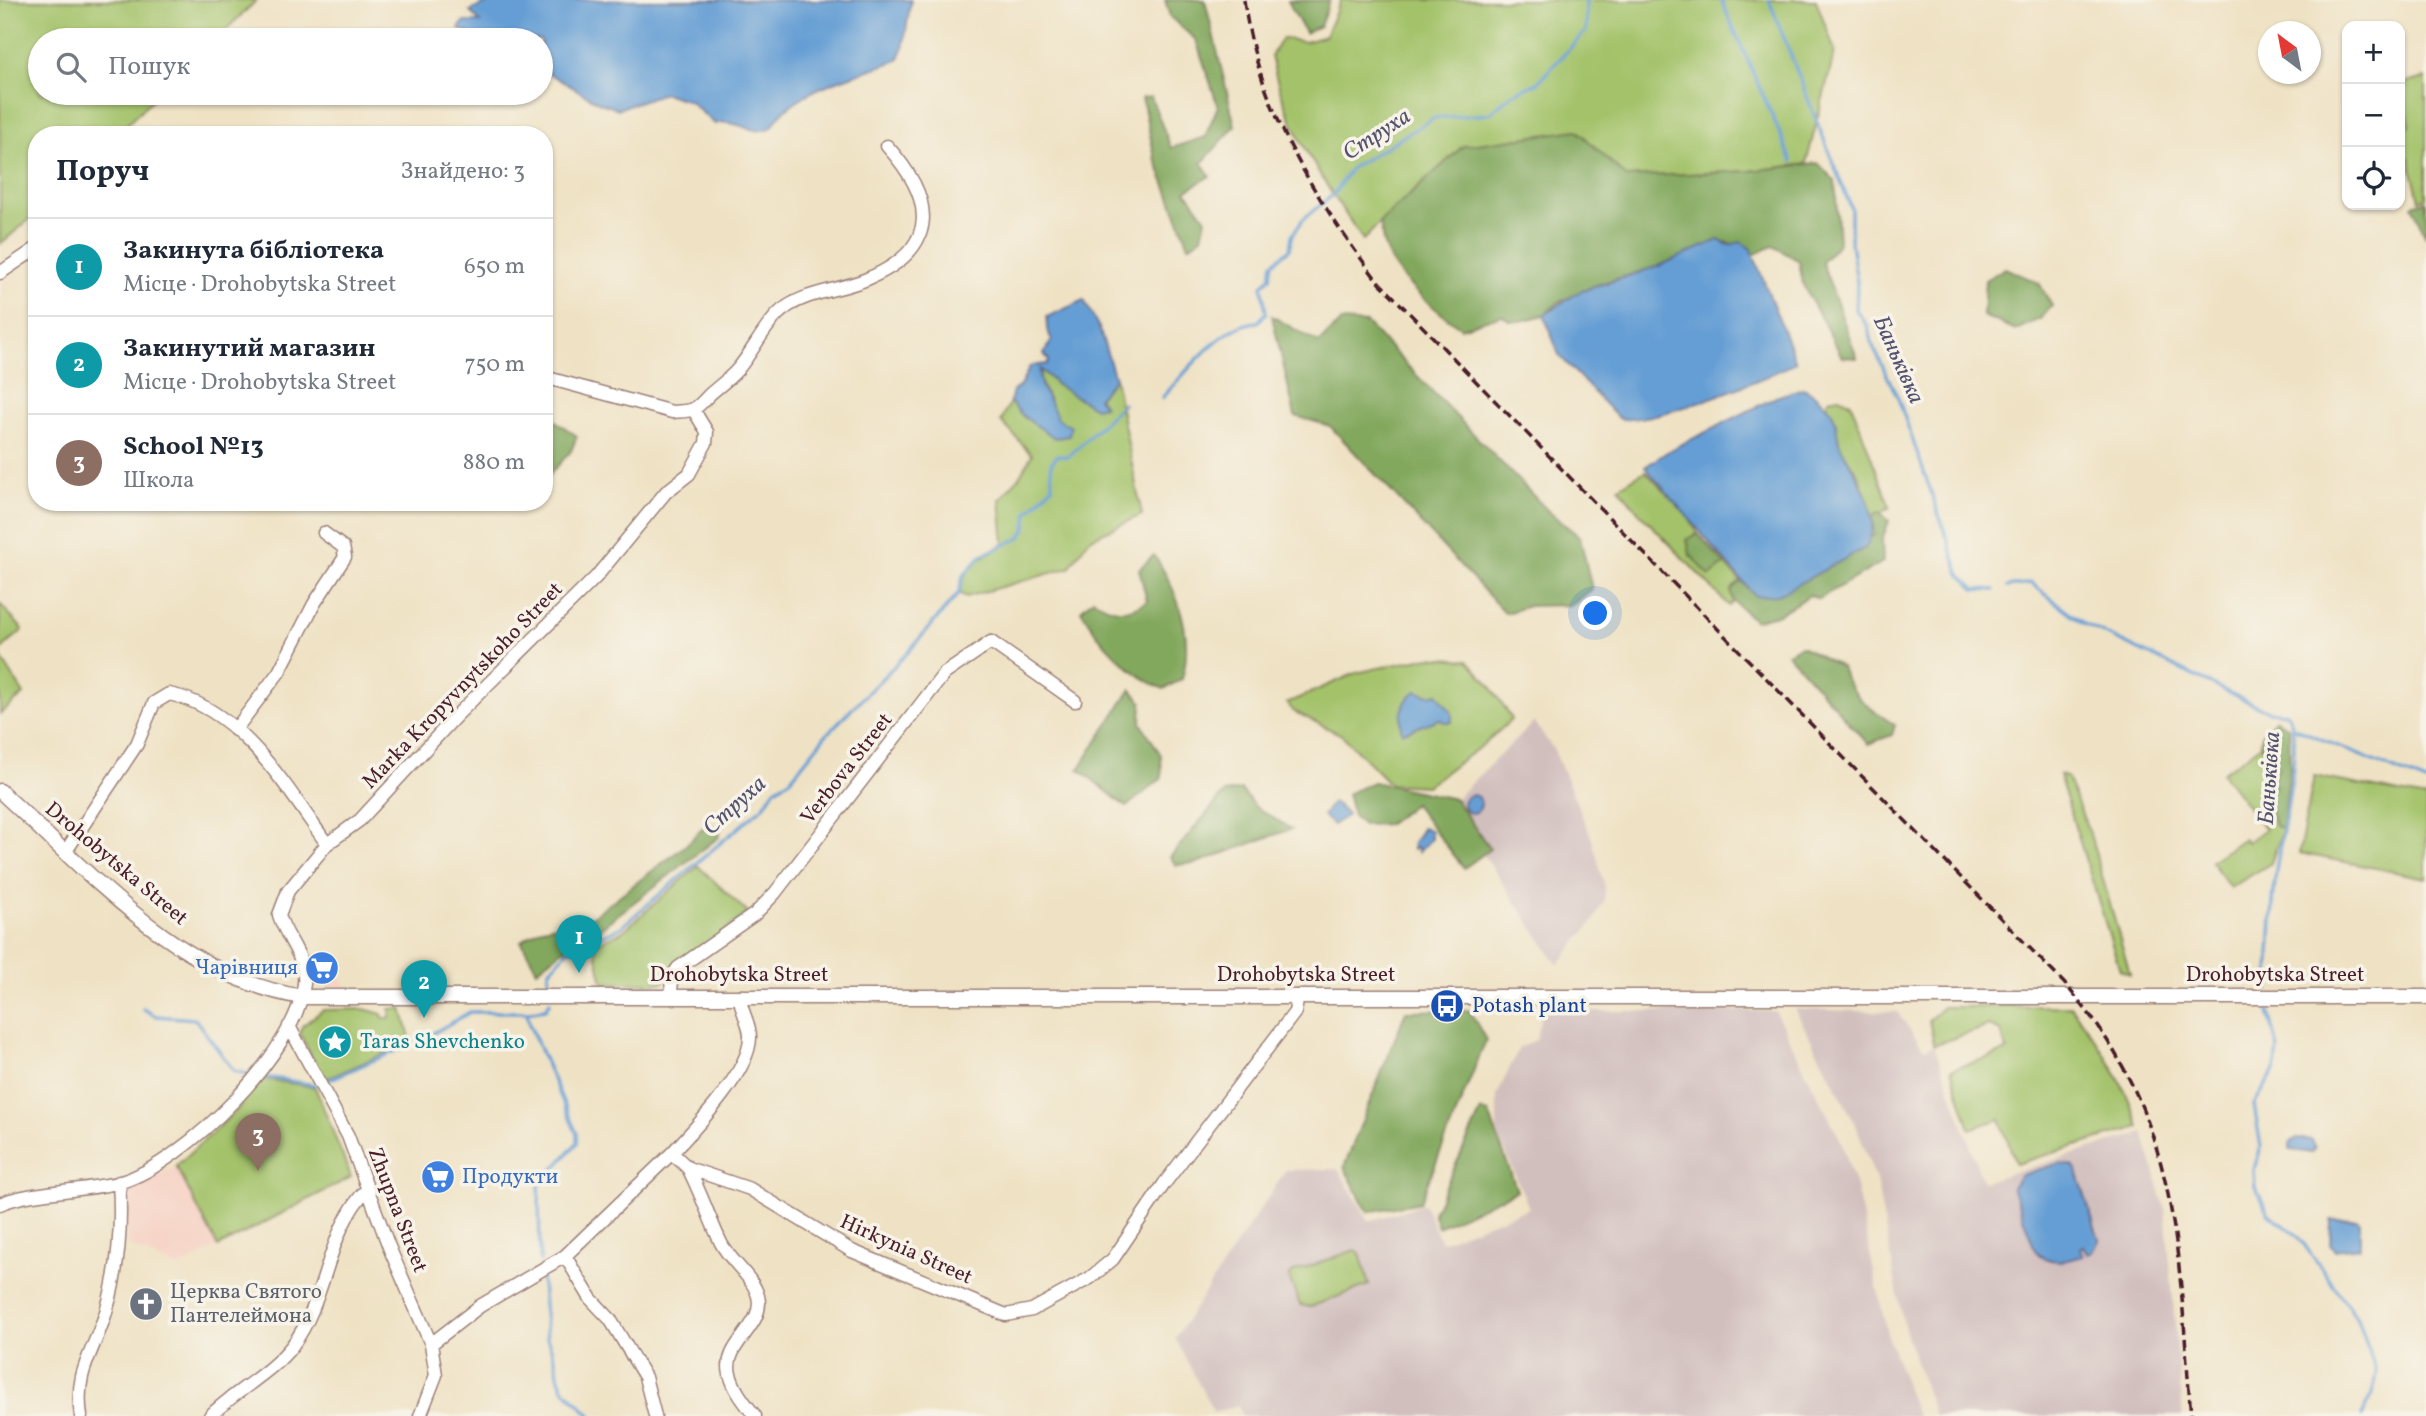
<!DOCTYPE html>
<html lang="uk">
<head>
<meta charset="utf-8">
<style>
  body { margin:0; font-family:Vollkorn,serif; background:#f6f6f7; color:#1f2937 }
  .controls { position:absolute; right:21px; top:21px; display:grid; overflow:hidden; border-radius:14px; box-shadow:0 2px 5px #0004 }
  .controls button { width:63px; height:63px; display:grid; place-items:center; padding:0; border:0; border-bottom:2px solid #e0e1e3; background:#fff; color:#1f2937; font:35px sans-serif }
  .compass { position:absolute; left:2258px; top:21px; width:63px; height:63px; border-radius:50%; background:#fff; box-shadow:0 2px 5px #0004; rotate:328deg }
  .you { position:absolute; left:1596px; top:614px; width:24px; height:24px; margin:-18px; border:5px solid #fff; border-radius:50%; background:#1a73e8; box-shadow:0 0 0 10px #1a73e833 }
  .badge { display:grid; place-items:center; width:46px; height:46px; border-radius:50%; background:#ea580c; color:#fff; font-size:23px; font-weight:700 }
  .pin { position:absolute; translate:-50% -58px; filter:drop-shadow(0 2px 4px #0008) }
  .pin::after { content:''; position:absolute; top:37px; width:24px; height:21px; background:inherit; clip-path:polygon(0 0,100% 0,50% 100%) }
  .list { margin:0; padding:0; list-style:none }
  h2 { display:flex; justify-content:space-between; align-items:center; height:91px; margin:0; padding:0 28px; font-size:30px }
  h2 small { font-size:23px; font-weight:400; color:#747a83 }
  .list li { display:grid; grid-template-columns:46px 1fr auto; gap:21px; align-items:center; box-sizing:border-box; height:98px; padding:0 28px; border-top:2px solid #e0e1e3 }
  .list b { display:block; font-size:26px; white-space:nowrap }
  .list p { margin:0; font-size:23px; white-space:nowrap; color:#747a83 }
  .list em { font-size:23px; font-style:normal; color:#747a83 }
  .icon { flex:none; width:38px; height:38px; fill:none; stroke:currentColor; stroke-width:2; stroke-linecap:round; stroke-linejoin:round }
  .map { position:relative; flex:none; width:2426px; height:1416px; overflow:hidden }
  .search { position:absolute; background:#fff; box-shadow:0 2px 5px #0004; left:28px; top:28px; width:525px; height:77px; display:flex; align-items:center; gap:18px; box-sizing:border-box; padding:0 24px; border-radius:38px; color:#747a83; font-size:26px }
  .panel { position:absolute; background:#fff; box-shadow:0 2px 5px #0004; left:28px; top:126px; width:525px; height:385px; border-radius:28px }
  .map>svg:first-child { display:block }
  .built { fill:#f6d2c4 }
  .industrial { fill:#d1bfbe }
  .green { fill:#a3c269; stroke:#76704a; stroke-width:2 }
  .forest { fill:#82a85d; stroke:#666444; stroke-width:2 }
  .water { fill:#659ed4; stroke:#585e80; stroke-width:2 }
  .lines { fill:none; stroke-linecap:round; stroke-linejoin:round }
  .stream { stroke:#659ed4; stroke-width:3.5 }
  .minor-casing { stroke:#9c8078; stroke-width:15 }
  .tertiary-casing { stroke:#9c8078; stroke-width:17 }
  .minor { stroke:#fff; stroke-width:12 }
  .tertiary { stroke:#fff; stroke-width:14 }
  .rail { stroke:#4a1f2b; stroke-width:3.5; stroke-dasharray:10 5; stroke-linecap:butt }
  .labels { text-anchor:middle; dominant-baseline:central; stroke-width:7; stroke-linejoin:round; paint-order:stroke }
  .street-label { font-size:21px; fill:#4a1f2b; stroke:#f7f3e8 }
  .shop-label { font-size:21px; fill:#366cbe; stroke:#f7f3e8; text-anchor:end }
  .transit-label { font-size:21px; fill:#164399; stroke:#f7f3e8; text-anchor:start }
  .culture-label { font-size:21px; fill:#0d838f; stroke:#f7f3e8; text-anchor:start }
  .worship-label { font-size:21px; fill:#5b616d; stroke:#f7f3e8; text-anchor:start }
  .water-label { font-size:23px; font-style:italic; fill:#55526f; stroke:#f7f3e8 }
</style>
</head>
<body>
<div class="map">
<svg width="2426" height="1416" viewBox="0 0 2426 1416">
  <rect width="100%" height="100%" fill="#f7f3e8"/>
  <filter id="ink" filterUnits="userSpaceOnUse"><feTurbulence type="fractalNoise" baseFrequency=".0143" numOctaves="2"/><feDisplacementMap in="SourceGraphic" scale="14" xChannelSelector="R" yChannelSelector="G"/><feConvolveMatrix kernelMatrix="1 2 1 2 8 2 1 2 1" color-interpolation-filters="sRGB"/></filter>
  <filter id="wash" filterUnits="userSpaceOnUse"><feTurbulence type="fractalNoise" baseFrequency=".00686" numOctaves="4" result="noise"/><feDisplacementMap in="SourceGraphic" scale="28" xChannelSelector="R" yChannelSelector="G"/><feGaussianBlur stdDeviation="1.57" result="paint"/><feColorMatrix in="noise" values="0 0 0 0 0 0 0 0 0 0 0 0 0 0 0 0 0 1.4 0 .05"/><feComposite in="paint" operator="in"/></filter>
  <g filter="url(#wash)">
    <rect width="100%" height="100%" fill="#efe2c4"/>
    <!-- built -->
    <path class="built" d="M324 952 336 970 347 986 313 985 305 964Z
      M262 1079 315 1087 351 1177 178 1268 131 1247 127 1242 125 1196 131 1186 147 1182 176 1166 236 1111Z"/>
    <!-- industrial -->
    <path class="industrial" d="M1534 722 1554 750 1592 839 1605 888 1604 901 1593 922 1558 965 1483 854 1490 849 1455 799Z
      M1795 1009 1897 1012 1924 1049 1934 1045 1983 1182 2143 1133 2165 1208 2183 1416H1934L1904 1326 1876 1180 1856 1125Z
      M1547 1011H1775L1841 1141 1857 1190 1887 1334 1917 1416H1242L1238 1405 1214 1413 1175 1338 1286 1170 1338 1169 1369 1221 1424 1204 1441 1242 1529 1208 1497 1131V1095L1519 1048 1536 1040 1541 1015Z"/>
    <!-- green -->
    <path class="green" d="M0 0H257L215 40H40V93H159L116 135H37V213L0 244Z
      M1341 0H1816L1835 51 1806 164 1750 171 1626 177 1577 130 1396 207 1363 240C1322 180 1286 128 1271 56L1282 38 1305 42 1325 36Z
      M2426 78V198L2419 200 2409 158 2401 160 2400 156V129L2410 126 2400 84Z
      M1041 368 1057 385 1095 408 1104 405 1098 398 1115 378 1142 515 1089 539 1069 568 966 597 959 593C964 567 980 556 1004 544L1000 499 1019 477 1032 455 1001 421 1010 402 1024 417 1040 426 1057 418 1040 381Z
      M1839 397 1851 403 1890 507 1872 517 1860 478 1840 447 1833 415 1825 407 1828 399Z
      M1645 471 1688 516 1698 534 1687 540 1710 576 1725 564 1741 581 1731 590 1733 601 1729 606 1637 510 1619 487Z
      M0 604 23 630 0 650Z
      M0 656 24 694 0 714Z
      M1429 657 1468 660 1490 685 1512 719 1487 742 1426 786 1390 784 1342 735 1293 711 1287 703 1356 673Z
      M2261 745 2280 767 2273 781 2276 787 2268 804 2275 826 2283 828 2271 863 2230 888 2211 861 2244 838 2247 842 2265 829 2222 773Z
      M2059 775 2067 777 2090 834 2130 974 2120 970Z
      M2314 776 2426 798V878L2299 853Z
      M698 866 748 913 668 976 663 983H603L594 944 622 932Z
      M2070 1006C2099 1042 2125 1082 2139 1127L2016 1164 2000 1119 1970 1129 1951 1070 2007 1051 2001 1031 1989 1026 1934 1045 1929 1020 1943 1007Z
      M402 1008 411 1042 324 1080 300 1034 302 1026 323 1010 364 1009 382 1014 383 1018H390V1009Z
      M262 1079 315 1087 351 1177 218 1247 176 1166 236 1111Z
      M1355 1250 1360 1253 1369 1285 1310 1307 1300 1305 1289 1277 1293 1272Z"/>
    <!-- forest -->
    <path class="forest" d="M1165 0H1205L1235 126 1202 163 1210 176 1186 191 1206 219 1202 237 1189 246 1155 158 1142 98 1151 97 1171 148 1205 137 1218 106 1196 40 1170 17Z
      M1330 0 1320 26 1305 33 1288 1Z
      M1577 130 1626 177 1750 171 1818 163 1835 181 1839 243 1822 262 1857 358 1842 357 1803 285 1799 261 1773 246 1753 255 1751 249 1718 240 1659 266 1596 285 1559 302 1544 315 1521 321H1510L1502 315 1461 328C1438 312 1403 284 1390 259 1383 247 1382 235 1380 222L1463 146Z
      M2426 201V237L2412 205Z
      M2005 268 2039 283 2052 306 2040 319 2016 330 1983 316 1985 280Z
      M1272 316 1319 343 1341 321 1366 323 1549 512 1580 537 1592 589 1572 605 1529 606 1505 613 1330 426 1295 416Z
      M544 413 577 436 571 451 544 481Z
      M1879 511 1889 521 1882 540 1883 562 1818 599 1810 595 1779 614 1755 621 1733 601 1731 590 1741 581 1755 596 1874 535 1872 517Z
      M1698 534 1725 564 1710 576 1690 555 1687 539Z
      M1154 555C1179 593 1194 635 1182 679L1164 689C1130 676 1098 640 1081 610L1093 599C1113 613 1126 614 1147 601L1139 569Z
      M1801 646 1841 667C1849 695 1872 710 1895 725L1892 735 1868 744 1787 653Z
      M1131 689 1142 702 1141 723 1161 755 1162 778 1126 807 1079 769Z
      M2276 719 2289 728 2290 767 2283 828 2275 826 2267 796 2276 787 2273 781 2279 767 2266 754 2260 742 2263 733Z
      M1373 782 1455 799 1490 849 1464 868 1414 804 1388 824 1363 825 1353 816 1347 794Z
      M1241 790 1254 806 1291 829 1197 863 1176 865 1170 857 1224 793Z
      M713 826 720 829 719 837 594 933 568 946 537 970 521 941 542 928 589 919 686 845 703 828Z
      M1469 1010 1486 1040 1420 1202 1368 1212 1344 1167 1406 1011Z
      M1481 1111 1489 1113 1517 1191 1438 1227 1433 1213Z"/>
    <!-- water -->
    <path class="water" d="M493 0H911L903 49 898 60C859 75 792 88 772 127 754 138 736 117 715 124L689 101 664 93 618 109 600 103 541 69V40H486L461 30 459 28 464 22H480L470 11Z
      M1718 240 1729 245 1741 242 1751 249 1796 362C1768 378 1647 427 1618 418L1559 355 1544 315 1579 292 1659 266Z
      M1084 300 1099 328 1115 378 1098 398 1104 406 1095 408 1057 385 1040 369C1036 387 1052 401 1057 418L1071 427 1069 436 1055 438 1024 417 1010 402 1013 391 1020 386 1030 366 1047 364 1049 360 1044 354 1052 340 1047 330V317Z
      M1803 388C1814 393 1829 406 1834 417 1838 427 1836 439 1842 449 1857 477 1886 517 1865 548L1778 595 1755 596 1645 467 1670 450 1776 397Z
      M1416 691 1430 695 1437 693 1452 713V722H1444L1440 719 1402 733C1399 717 1402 700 1416 691Z
      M1463 804a9 9 0 1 1 18 0a9 9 0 1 1-18 0Z
      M1332 803H1335L1347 815 1333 825 1323 816Z
      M1423 827 1431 831V839L1418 853V847L1413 850V843Z
      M2297 1138 2312 1140 2315 1148 2311 1153 2290 1150V1143Z
      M2060 1163 2073 1166 2077 1171 2099 1240 2093 1252 2088 1254 2083 1246 2080 1248 2083 1256C2066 1261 2048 1266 2035 1250L2012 1187 2021 1175Z
      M2358 1219 2360 1222V1247L2335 1250 2330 1245 2331 1220Z"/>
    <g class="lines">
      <!-- stream -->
      <path class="stream" d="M1721 0 1792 161
        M1769 0 1851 208V243L1857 283 1856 310 1868 327 1871 342 1898 398 1960 575 1975 589 1995 590
        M1162 398C1187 372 1221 324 1258 322L1266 313 1262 285 1270 278 1273 263 1290 249 1292 236 1303 219 1333 195 1351 168 1434 118 1489 114 1512 94 1537 83 1586 31V0
        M2008 587 2031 583 2084 624 2268 711 2287 713C2306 743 2280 835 2276 871 2271 910 2271 950 2268 990
        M2295 728 2426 783
        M549 994V971L568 950 620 928 764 806 775 789 790 780 826 735 909 651 959 593 963 576 982 555 1020 538 1026 529 1028 512 1052 487 1051 463 1058 455 1068 457 1123 404
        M143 1009 156 1016 195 1019 234 1071 252 1075
        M2269 1012 2278 1049 2275 1069 2254 1105 2261 1147 2254 1169 2255 1187 2269 1214 2298 1236 2359 1321 2376 1372 2373 1394 2362 1416
        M418 1042 470 1012H526
        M260 1076 315 1085
        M324 1082 412 1044
        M540 1261 539 1186 577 1143V1134L529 1024 527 1012 545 1009 550 1002
        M541 1273 547 1338 555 1359 559 1379 563 1388 591 1416"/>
    </g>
  </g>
  <g filter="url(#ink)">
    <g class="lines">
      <!-- minor casing -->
      <g class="minor-casing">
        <path id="minor" d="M0 273 37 248
          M544 377 672 412C678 411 688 412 693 409 699 407 705 399 709 395 718 387 729 379 737 370 752 353 762 330 778 314 800 292 839 291 867 279 941 248 935 199 887 146
          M235 730 279 672 314 604 345 557 343 547 324 533
          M66 851 137 744 154 703 169 694C241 708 288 790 327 844
          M671 995 672 976 678 968 755 914 775 893 944 674 991 642 1075 701
          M289 1026 348 1136 389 1247 431 1344 436 1375 420 1416
          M672 1153C695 1128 749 1073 750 1038 751 1024 740 1011 740 996
          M688 1168C701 1193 709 1218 721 1243 730 1261 753 1277 758 1296 766 1326 722 1344 730 1374 734 1390 745 1403 755 1416
          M0 1204C28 1191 88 1191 121 1182 184 1163 297 1052 304 984 307 957 286 939 279 915L288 891 327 844 360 820 455 717 596 577 666 492 689 474 706 443 707 432 693 409
          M565 1256 591 1299 610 1319 645 1377 655 1416
          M431 1344 480 1306 565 1256 672 1153 688 1168 750 1189 852 1251 1006 1315 1032 1310 1090 1278 1113 1259 1164 1184 1295 1012 1298 996
          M81 1416C74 1371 94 1352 106 1312 119 1269 122 1227 119 1182
          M210 1416C235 1391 270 1374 292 1346 329 1297 325 1232 368 1188"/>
      </g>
      <!-- tertiary casing -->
      <g class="tertiary-casing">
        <path id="tertiary" d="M0 791C87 870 180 978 302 997H2426"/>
      </g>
      <!-- minor -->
      <use href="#minor" class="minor"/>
      <!-- tertiary -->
      <use href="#tertiary" class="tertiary"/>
      <!-- rail -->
      <path class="rail" d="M1244 0C1258 107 1313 196 1377 280L2064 983C2182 1118 2177 1248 2191 1416"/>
    </g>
  </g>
  <!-- icons -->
  <defs>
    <g id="supermarket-disc" transform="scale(1.75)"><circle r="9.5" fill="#3f7fe0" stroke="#f7f3e8"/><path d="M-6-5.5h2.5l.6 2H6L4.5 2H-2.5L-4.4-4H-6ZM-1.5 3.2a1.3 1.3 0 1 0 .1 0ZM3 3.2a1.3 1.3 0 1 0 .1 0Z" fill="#fff"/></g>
    <g id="bus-disc" transform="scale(1.75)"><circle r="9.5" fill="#1a4fb4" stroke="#f7f3e8"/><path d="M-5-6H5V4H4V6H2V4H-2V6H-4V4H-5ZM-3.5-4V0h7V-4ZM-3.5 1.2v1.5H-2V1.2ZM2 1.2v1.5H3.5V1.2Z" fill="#fff"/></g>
    <g id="sight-disc" transform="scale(1.75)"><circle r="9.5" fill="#0f9aa8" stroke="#f7f3e8"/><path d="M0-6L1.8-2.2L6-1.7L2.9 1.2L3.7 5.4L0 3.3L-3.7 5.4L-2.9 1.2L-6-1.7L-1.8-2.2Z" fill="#fff"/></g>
    <g id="church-disc" transform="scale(1.75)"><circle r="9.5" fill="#6b7280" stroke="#f7f3e8"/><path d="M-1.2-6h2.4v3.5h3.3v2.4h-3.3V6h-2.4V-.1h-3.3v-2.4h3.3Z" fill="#fff"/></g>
  </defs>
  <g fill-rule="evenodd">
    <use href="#supermarket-disc" x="322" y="968"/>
    <use href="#bus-disc" x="1447" y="1006"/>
    <use href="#sight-disc" x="335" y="1042"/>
    <use href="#supermarket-disc" x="438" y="1177"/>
    <use href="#church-disc" x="146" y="1304"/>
  </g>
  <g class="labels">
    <!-- street labels -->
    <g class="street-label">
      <text transform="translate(463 686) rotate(-46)">Marka Kropyvnytskoho Street</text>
      <text transform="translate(847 769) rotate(-52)">Verbova Street</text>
      <text transform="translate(116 864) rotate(40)">Drohobytska Street</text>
      <text x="739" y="975">Drohobytska Street</text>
      <text x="1306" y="975">Drohobytska Street</text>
      <text x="2275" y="975">Drohobytska Street</text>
      <text transform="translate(397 1210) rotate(69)">Zhupna Street</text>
      <text transform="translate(906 1250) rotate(24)">Hirkynia Street</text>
    </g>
    <!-- shop labels -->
    <g class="shop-label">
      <text x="298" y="968">Чарівниця</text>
      <text x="462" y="1177" text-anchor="start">Продукти</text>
    </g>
    <!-- transit labels -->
    <g class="transit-label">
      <text x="1472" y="1006">Potash plant</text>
    </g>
    <!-- culture labels -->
    <g class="culture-label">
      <text x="360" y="1042">Taras Shevchenko</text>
    </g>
    <!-- worship labels -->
    <g class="worship-label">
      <text x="170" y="1292">Церква Святого<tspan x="170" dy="24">Пантелеймона</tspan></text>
    </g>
    <!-- water labels -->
    <g class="water-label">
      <text transform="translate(1377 135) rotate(-33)">Струха</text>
      <text transform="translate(1898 360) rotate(66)">Баньківка</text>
      <text transform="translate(2270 778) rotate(-86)">Баньківка</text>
      <text transform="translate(735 806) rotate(-42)">Струха</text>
    </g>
  </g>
</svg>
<div class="controls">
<button>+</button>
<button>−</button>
<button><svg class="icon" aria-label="locate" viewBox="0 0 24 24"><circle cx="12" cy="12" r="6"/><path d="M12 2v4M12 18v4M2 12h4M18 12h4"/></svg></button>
</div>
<svg class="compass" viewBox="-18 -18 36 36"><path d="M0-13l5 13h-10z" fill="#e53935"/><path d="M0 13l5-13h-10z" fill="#747a83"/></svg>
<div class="you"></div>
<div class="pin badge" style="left:579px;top:973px;background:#0f9aa8">1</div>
<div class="pin badge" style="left:424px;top:1018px;background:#0f9aa8">2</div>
<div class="pin badge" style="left:258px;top:1171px;background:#8d6e63">3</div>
<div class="search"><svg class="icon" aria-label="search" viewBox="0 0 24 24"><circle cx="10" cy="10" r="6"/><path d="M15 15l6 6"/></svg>Пошук</div>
<section class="panel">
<h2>Поруч<small>Знайдено: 3</small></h2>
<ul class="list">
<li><span class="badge" style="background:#0f9aa8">1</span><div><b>Закинута бібліотека</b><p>Місце · Drohobytska Street</p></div><em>650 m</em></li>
<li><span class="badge" style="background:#0f9aa8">2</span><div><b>Закинутий магазин</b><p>Місце · Drohobytska Street</p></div><em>750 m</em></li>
<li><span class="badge" style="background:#8d6e63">3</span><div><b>School №13</b><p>Школа</p></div><em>880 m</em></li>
</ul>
</section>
</div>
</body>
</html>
